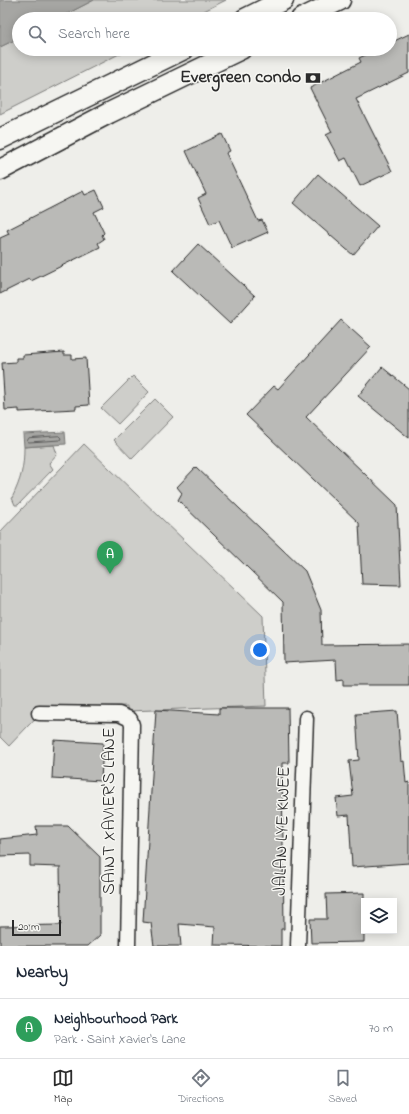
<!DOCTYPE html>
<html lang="en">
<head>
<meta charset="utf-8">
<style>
  body { margin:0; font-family:"Indie Flower",sans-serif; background:#f6f6f7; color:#1f2937 }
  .controls { position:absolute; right:12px; bottom:12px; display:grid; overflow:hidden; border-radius:0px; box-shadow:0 2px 10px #0003 }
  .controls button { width:36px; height:36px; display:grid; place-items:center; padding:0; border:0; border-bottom:1px solid #e0e1e3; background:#fff; color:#1f2937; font:20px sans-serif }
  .scale { position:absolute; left:12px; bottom:10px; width:49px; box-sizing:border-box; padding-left:4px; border:2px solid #2b2b2b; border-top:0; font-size:11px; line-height:14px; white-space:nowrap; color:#2b2b2b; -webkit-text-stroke:3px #f6f6f2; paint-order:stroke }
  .you { position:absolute; left:260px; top:650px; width:14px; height:14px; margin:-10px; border:3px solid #fff; border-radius:50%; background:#1a73e8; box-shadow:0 0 0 6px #1a73e833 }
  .badge { display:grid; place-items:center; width:26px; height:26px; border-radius:50%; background:#2b2b2b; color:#fff; font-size:13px; font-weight:700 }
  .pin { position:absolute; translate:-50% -33px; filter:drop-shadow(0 1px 2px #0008) }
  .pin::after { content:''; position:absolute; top:21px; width:14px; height:12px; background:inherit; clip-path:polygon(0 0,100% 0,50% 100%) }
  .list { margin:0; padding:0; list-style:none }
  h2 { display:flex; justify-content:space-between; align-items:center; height:52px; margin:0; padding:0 16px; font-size:17px }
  h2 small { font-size:13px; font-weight:400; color:#747a83 }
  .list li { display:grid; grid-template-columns:26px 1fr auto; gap:12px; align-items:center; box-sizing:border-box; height:60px; padding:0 16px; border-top:1px solid #e0e1e3 }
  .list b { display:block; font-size:15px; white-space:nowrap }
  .list p { margin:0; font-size:13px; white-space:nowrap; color:#747a83 }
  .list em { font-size:13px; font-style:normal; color:#747a83 }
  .icon { flex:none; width:22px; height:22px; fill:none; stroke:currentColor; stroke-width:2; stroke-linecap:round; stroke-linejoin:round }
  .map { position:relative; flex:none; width:409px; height:946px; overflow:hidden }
  .search { position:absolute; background:#fff; box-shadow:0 2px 10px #0003; left:12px; right:12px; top:12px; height:44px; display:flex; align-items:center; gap:10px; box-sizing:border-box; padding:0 14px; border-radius:22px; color:#747a83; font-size:15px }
  .sheet { height:112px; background:#fff }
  nav { display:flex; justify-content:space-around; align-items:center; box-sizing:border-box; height:56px; border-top:1px solid #e0e1e3; background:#fff; font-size:11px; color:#747a83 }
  nav a { display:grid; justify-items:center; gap:2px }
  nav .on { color:#2b2b2b }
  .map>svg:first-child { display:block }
  .green { fill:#cececa; stroke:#7c7c7a }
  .water { fill:#a6a6a3; stroke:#757573 }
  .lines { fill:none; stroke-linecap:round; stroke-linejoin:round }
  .shore { stroke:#5c5c5b; stroke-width:1 }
  .building { fill:#babab7; stroke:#2b2b2b }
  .minor-casing { stroke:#2b2b2b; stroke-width:17 }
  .secondary-casing { stroke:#2b2b2b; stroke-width:23 }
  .minor { stroke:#f6f6f2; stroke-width:14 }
  .secondary { stroke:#f6f6f2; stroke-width:20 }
  .labels { text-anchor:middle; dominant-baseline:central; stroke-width:3; stroke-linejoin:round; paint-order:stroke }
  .poi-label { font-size:18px; font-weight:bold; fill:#2b2b2b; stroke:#f6f6f2; text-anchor:end }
  .street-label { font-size:18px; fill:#2b2b2b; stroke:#f6f6f2 }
</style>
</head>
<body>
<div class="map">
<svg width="409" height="946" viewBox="0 0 409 946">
  <rect width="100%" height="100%" fill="#eeeeea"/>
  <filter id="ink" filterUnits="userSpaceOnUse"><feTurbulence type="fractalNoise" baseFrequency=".025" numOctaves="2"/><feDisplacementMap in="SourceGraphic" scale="8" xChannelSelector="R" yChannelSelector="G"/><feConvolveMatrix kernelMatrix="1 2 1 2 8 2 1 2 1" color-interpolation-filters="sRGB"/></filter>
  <g filter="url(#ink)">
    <!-- green -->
    <path class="green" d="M94 0H226L188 19H57Z
      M19 38V49H129L0 114V47Z
      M133 376 149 392 118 424 101 408Z
      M155 399 173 417 132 459 114 440Z
      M84 444 263 616 266 706 127 711V706L46 707 9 746 0 737V532Z
      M54 445 57 454 49 463 53 469 18 505H15L12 498C21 479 24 468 24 447Z"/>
    <!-- water -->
    <path class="water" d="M0 0H94L57 19H19V38L0 47Z
      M65 432 66 444 24 447 23 434Z"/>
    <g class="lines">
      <!-- shore -->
      <path class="shore" d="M59 436 61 438 60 440 29 442 27 441 29 438Z"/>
    </g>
    <!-- building -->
    <path class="building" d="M409 34V73L356 99 392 171 360 186 346 158 340 161 326 135 332 132 310 88 361 62 359 58 378 49H390V43Z
      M222 134 230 151 226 153 244 191 258 221 262 220 268 232 232 248 219 220 210 224 198 198 206 194 186 151Z
      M318 174 378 226 353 255 293 203Z
      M96 190 104 207 94 212 104 233 102 235 104 239 98 243 100 247 31 281 30 279 0 294V238L9 234 7 230 83 191 85 195Z
      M198 244 255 296 230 324 173 271Z
      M341 320 371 347 306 417 397 505 401 585 362 584 359 523 246 415 274 386 278 389Z
      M64 352V355H72V359L86 358 89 405 76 406V409L19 412V409L5 410 2 363 16 362V358H23V355Z
      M382 367 409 389V438L358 396Z
      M196 467 305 571 321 610 322 645 409 644V685H344V679L337 680 336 660 284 663 283 602 178 500 182 493 177 487Z
      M219 708H288L289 763H282L284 929H281V946L214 945 215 927 179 924 181 946H154L151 923 143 922 156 710 219 714Z
      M397 711 401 762 404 761 406 783 409 782V863L352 867 349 815 338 816 336 798 353 796 349 761 359 760 356 714Z
      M54 740 103 743 101 781 52 778Z
      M36 826H68L100 857V935L88 946H0V926L61 925 60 867 30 866V855L0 856V839L37 835Z
      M364 893V942L311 943 310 919H327L326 894Z"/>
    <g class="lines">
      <!-- minor casing -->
      <g class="minor-casing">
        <path id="minor" d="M39 713 119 714 130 719 132 725 128 946
          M298 946 306 718"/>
      </g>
      <!-- secondary casing -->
      <g class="secondary-casing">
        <path id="secondary" d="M245 19 283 0
          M301 19 340 0
          M0 139 184 49
          M0 170 109 113 241 49"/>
      </g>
      <!-- minor -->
      <use href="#minor" class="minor"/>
      <!-- secondary -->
      <use href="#secondary" class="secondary"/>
    </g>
  </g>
  <!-- icons -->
  <defs>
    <g id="bank-bare" transform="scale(1.2)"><path d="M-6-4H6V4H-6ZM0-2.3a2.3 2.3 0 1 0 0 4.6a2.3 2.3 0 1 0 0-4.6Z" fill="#2b2b2b" stroke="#f6f6f2" stroke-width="2.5" paint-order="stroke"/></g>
  </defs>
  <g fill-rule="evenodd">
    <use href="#bank-bare" x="313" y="78"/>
  </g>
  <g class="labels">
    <!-- poi labels -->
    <g class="poi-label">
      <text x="301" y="78">Evergreen condo</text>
    </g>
    <!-- street labels -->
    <g class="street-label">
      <text transform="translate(110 811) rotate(-90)">SAINT XAVIER'S LANE</text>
      <text transform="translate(283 831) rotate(-88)">JALAN LYE KWEE</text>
    </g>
  </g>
</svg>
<div class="controls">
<button><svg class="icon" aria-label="layers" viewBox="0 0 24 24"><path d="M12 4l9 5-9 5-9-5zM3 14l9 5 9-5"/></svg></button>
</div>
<div class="scale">20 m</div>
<div class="you"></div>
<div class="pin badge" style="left:110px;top:574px;background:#2e9e5b">A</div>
<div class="search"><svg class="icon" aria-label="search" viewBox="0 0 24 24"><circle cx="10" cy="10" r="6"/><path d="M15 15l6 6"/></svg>Search here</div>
</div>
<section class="sheet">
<h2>Nearby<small></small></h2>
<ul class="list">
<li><span class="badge" style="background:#2e9e5b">A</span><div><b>Neighbourhood Park</b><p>Park · Saint Xavier's Lane</p></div><em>70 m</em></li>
</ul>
</section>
<nav>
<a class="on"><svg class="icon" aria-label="map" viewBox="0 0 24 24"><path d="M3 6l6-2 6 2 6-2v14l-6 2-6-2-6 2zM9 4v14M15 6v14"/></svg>Map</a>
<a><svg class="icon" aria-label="directions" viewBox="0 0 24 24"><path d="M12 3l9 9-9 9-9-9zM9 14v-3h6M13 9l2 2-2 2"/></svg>Directions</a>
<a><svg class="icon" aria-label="saved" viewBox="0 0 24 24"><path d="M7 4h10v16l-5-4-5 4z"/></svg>Saved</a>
</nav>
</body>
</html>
